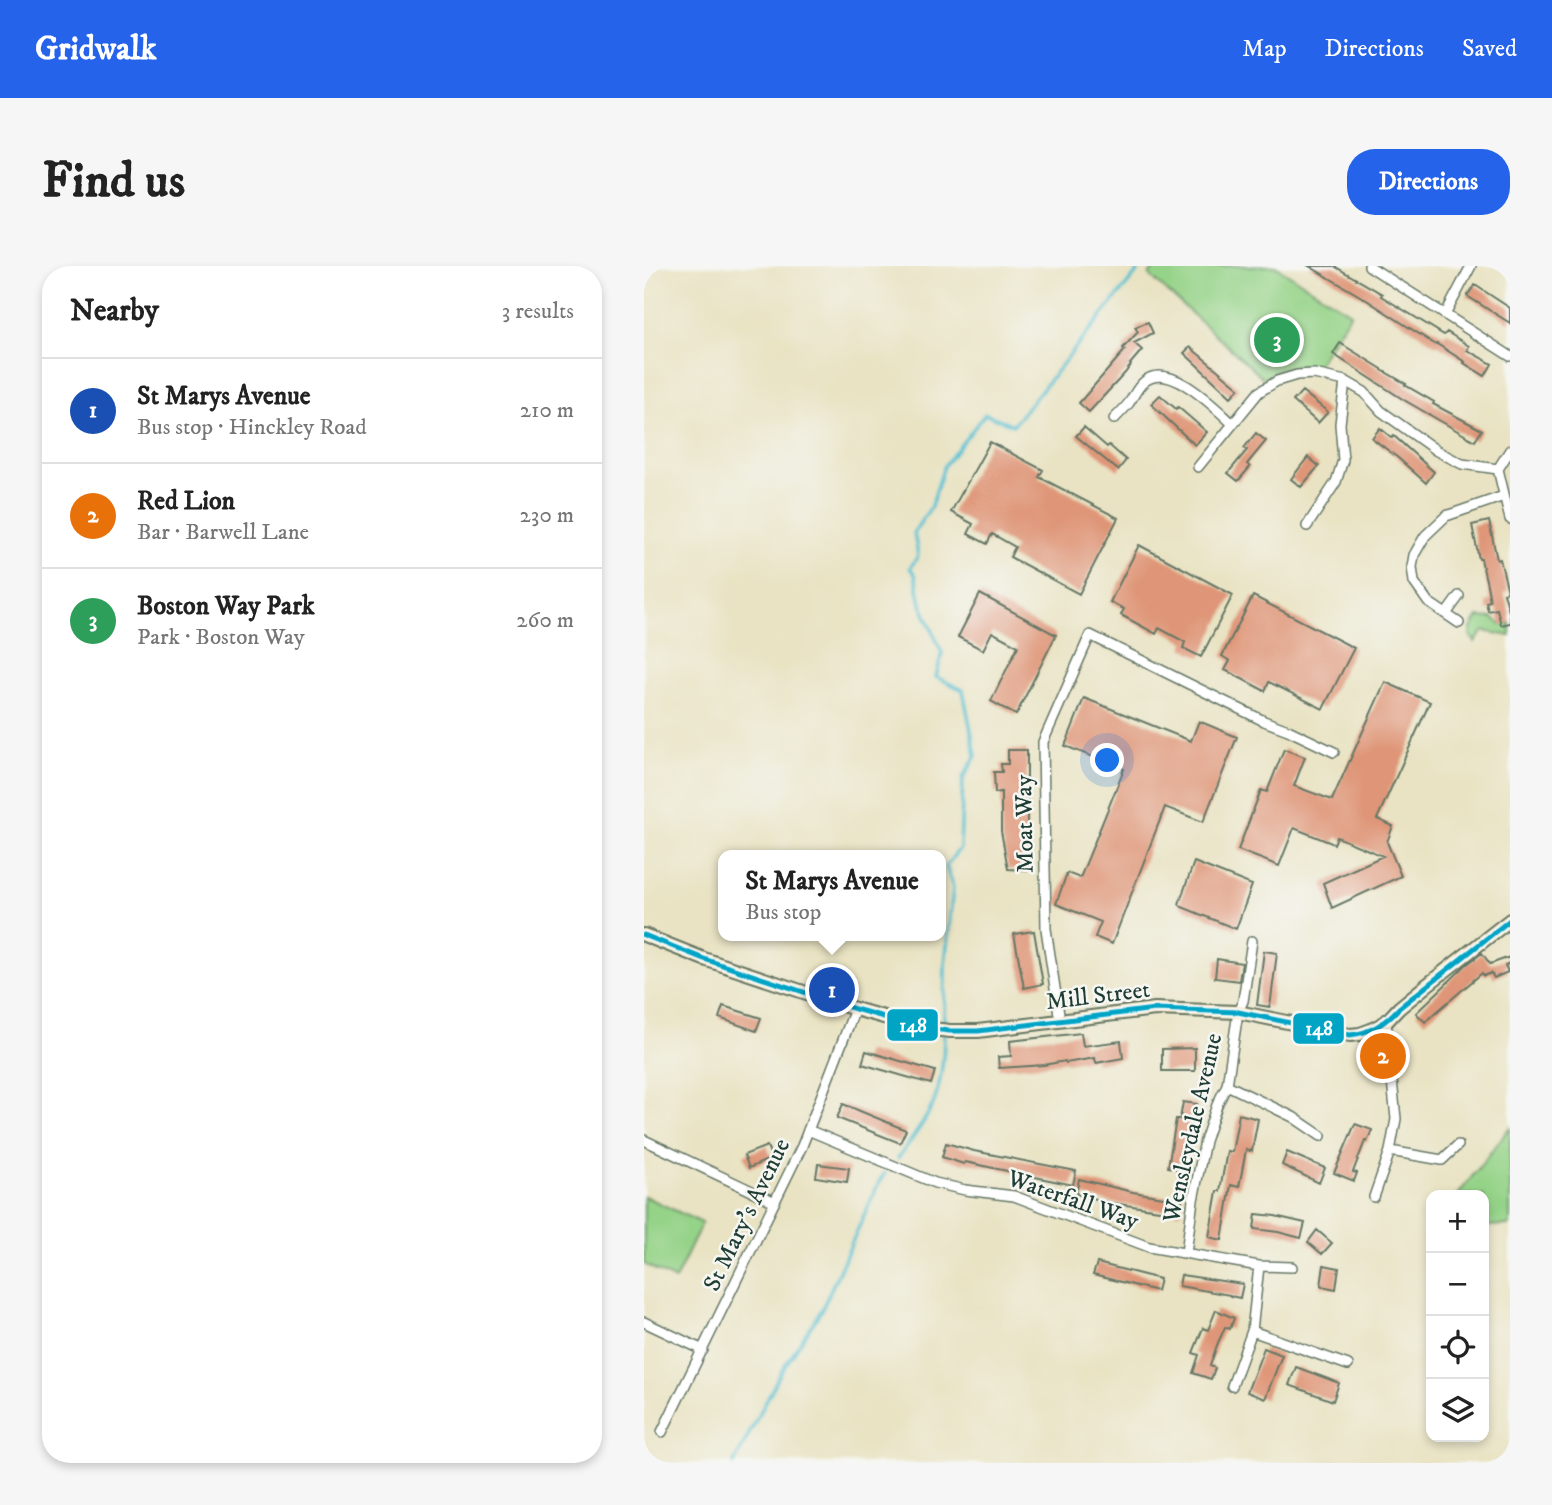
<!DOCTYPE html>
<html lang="en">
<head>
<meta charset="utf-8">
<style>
  body { margin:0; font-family:"IM FELL DW Pica",serif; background:#f6f6f6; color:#222 }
  .controls { position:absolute; right:21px; bottom:21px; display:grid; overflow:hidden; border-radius:14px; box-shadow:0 4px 10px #0003 }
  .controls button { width:63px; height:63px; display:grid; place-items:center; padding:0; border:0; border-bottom:2px solid #e0e0e0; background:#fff; color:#222; font:35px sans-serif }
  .you { position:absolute; left:464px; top:495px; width:24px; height:24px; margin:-18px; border:5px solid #fff; border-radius:50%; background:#1a73e8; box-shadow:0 0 0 10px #1a73e833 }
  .badge { display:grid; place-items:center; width:46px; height:46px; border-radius:50%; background:#2563eb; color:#fff; font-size:23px; font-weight:700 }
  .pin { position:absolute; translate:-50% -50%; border:4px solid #fff; box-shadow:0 2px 7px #0006 }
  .popup { position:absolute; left:74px; top:584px; width:228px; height:91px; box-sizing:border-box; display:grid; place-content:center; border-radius:14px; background:#fff; filter:drop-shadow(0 2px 5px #0005); font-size:23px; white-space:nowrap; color:#767676 }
  .popup b { font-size:26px; color:#222 }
  .popup::after { content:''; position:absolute; left:50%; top:100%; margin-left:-14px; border:14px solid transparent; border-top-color:#fff }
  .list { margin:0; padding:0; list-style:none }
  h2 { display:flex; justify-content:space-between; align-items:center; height:91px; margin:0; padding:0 28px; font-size:30px }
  h2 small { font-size:23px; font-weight:400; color:#767676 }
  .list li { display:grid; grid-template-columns:46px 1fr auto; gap:21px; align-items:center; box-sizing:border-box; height:105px; padding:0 28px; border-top:2px solid #e0e0e0 }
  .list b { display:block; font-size:26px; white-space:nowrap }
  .list p { margin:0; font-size:23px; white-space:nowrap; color:#767676 }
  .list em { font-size:23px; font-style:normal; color:#767676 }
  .icon { flex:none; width:38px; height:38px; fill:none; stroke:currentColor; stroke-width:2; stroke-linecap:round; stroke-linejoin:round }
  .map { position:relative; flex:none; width:866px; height:1197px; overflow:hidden; border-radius:28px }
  header { display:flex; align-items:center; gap:42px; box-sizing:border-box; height:98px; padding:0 35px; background:#2563eb; color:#fff }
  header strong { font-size:33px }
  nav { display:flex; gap:38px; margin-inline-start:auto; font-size:24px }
  .intro { display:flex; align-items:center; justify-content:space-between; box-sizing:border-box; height:168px; padding:0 42px }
  h1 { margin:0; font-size:49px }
  .button { padding:18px 32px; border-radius:28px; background:#2563eb; color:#fff; font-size:24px; font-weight:700 }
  main { display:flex; gap:42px; padding:0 42px }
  aside { flex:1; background:#fff; border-radius:28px; box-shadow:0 4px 10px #0003 }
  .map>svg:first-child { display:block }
  .green { fill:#95d388; stroke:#5a885e; stroke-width:2 }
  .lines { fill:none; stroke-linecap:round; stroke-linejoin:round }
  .stream { stroke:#54bfd0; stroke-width:3.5 }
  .building { fill:#df9678 }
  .street-casing { stroke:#676; stroke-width:12 }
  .secondary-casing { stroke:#676; stroke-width:16 }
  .street { stroke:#fff; stroke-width:9 }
  .secondary { stroke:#fae7c3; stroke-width:12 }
  .bus-1-casing { stroke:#f6f6f2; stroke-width:10 }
  .bus-1 { stroke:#02a4c6; stroke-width:5 }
  .labels { text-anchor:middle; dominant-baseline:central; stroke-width:5; stroke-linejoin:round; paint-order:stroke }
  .street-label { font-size:24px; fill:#1f3d34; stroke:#f6f6f2 }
  .line-badge { stroke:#f6f6f2; stroke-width:2.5 }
  .badge-label { font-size:19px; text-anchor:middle; font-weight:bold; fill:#fff }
</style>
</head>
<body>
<header>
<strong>Gridwalk</strong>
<nav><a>Map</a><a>Directions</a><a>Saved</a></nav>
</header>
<div class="intro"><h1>Find us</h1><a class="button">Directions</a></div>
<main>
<aside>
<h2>Nearby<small>3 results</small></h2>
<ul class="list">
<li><span class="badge" style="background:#1a4fb4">1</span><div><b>St Marys Avenue</b><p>Bus stop · Hinckley Road</p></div><em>210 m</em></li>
<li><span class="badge" style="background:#e8710a">2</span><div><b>Red Lion</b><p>Bar · Barwell Lane</p></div><em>230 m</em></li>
<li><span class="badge" style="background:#2e9e5b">3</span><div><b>Boston Way Park</b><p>Park · Boston Way</p></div><em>260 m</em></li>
</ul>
</aside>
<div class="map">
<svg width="866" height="1197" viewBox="0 0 866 1197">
  <rect width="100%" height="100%" fill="#f6f6f2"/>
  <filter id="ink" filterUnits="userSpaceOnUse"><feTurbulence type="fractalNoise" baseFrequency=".0143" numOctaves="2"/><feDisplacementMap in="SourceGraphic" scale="14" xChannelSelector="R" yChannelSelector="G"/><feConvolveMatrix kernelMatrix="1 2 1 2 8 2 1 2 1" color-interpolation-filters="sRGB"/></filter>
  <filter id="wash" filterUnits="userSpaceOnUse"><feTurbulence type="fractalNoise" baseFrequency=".00686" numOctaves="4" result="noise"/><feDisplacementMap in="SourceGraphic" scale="28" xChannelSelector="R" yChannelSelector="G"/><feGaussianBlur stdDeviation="1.57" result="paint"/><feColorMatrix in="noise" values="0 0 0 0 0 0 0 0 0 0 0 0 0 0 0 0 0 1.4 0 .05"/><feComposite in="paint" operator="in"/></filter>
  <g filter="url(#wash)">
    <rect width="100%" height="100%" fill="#e9e3c3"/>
    <!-- green -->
    <path class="green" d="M512 0H631L707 47 672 100C654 100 635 100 620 113L505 9Z
      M834 351 849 352 857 359 866 357V370L840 365 831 376 826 369 827 362Z
      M866 861V959L840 960V929H814Z
      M0 930 58 957 31 1014 0 998Z"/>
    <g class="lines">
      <!-- stream -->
      <path class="stream" d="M300 760 301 698 309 622 302 600 316 582 319 512 332 490 319 424 292 411 298 387 277 338 271 308 266 302 274 290 270 266 287 241 300 200 341 148 369 159 498 0
        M254 892C265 878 288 846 292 830 298 810 300 789 300 768
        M90 1197 137 1106 178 1043 236 914 241 907"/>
    </g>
    <g id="blocks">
      <!-- building -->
      <path class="building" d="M665 0H690L738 28 737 30 800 69 803 66 825 80 823 84 848 98 841 110 820 97 821 96 793 78 792 79 721 33Z
        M831 19 866 42V57L823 30Z
        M504 56 509 67 490 77 498 84 486 98 487 99 481 107 445 146 435 137 481 84 479 82 494 66 491 61Z
        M696 77 738 103V104L762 118 761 119 790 136 789 138 838 164 831 175 760 134 689 88Z
        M546 81 595 122 587 131 540 87Z
        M658 125 684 146 674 157 649 135Z
        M516 129 532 143 534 141 563 166 551 179 507 138Z
        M440 161 463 181 465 179 482 194 474 204 432 170Z
        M736 162 748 172 750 170 790 206 782 217 754 192 728 172Z
        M612 167 622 175 603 198 606 201 594 215 584 207 603 184 600 182Z
        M346 176 399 204 395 211 474 252 435 328 366 291 371 281 348 268 343 278 324 268 329 258 307 246Z
        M664 191 675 200 657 221 647 213Z
        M845 255 853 294 856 293 864 326 860 327 866 349V357L857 359 853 343 844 345 842 336 846 335 843 319 837 293H835L828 259Z
        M495 279 589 329 557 391 539 382 541 376 515 362 512 368 477 349 480 343 466 336Z
        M336 328 412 369 372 449 347 435 374 380 348 366 339 384 314 371Z
        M609 330 710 382 679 443 625 416 621 425 581 404 586 395 578 390Z
        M741 416 786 436 733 553 749 560 743 576 757 610 688 642 679 617 739 590 693 571 690 578 650 562 635 600 594 584 617 524 623 526 640 483 661 491 650 520 688 534Z
        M440 432 547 475 555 455 593 471 559 556 521 541 468 678 451 671 457 656 412 638 423 607 436 612 480 503 421 480Z
        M364 484H383V604L364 603 357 565V526L351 527 350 506H358L357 498H364Z
        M550 596 608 619 592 663 538 641 535 638Z
        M390 665 399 718 380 722 370 668Z
        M620 685 633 687 626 741 613 739Z
        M838 687 846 698 866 691V697L861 699 864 706 850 712 847 707 840 710 838 707 781 756 772 747 822 699Z
        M573 693 598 697 595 715 571 712Z
        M79 740 117 752 112 765 75 752Z
        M437 767 439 780 477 775 479 792 452 797 451 792 422 797 421 795 400 799 355 802 354 791 367 790 366 775Z
        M551 782V805H518V783Z
        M222 785 291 805 287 818 218 798Z
        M539 836 553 838 552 847H549L540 904 524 901 532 853H536Z
        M199 838 262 864 256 877 193 852Z
        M595 848 614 853 608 885 602 884 595 921 587 919 578 974 565 971 573 925H576L583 885 588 886Z
        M711 858 728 864 723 876 721 875 709 906 713 907 710 915 690 907Z
        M302 877 330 885 432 905 429 919 321 896 320 898 298 891Z
        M123 880 128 892 105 902 100 889Z
        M643 886 681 902 675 917 638 899Z
        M174 898 205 902 203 916 172 911Z
        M435 913 489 926 538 934 536 947 468 937 432 928Z
        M612 948 631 950 661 957 657 972 634 966 610 963Z
        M673 964 688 977 678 988 664 976Z
        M453 997 516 1013 513 1025 449 1009Z
        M680 999 695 1002 692 1023 677 1020Z
        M537 1009 599 1018 596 1032 586 1030V1029L535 1020Z
        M572 1044 590 1052 586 1063 581 1061 573 1079 566 1100 571 1102 567 1113 549 1107 555 1089 549 1087 559 1062 564 1064Z
        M620 1082 638 1089 621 1133 603 1126Z
        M652 1101 695 1117 689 1135 645 1119Z"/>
    </g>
  </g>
  <g filter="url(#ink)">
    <use href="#blocks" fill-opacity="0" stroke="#676" stroke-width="2"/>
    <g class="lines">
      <!-- street casing -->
      <g class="street-casing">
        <path id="street" d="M725 0 866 90
          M801 49 827 0
          M470 153C475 148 480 143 485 137 490 130 493 121 501 115 526 95 571 142 589 158
          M554 201 615 126 633 115 653 109 670 108 701 115 720 126 737 145 793 185 818 198 854 203
          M854 203 866 253
          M854 203 866 184
          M663 260 692 216 699 194 696 158 701 115
          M802 348 815 330
          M815 357 784 336 770 316 768 301 770 289 781 270 802 250 860 230
          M416 755 402 663 399 476 446 369 620 455 644 464 690 486
          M583 819 649 851 677 870
          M164 864 291 917 321 924 370 930 505 981 615 1000 648 1001
          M0 874 131 936
          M746 885 798 894 814 879
          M730 931 746 885 752 853 742 756
          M542 987 549 934 561 875 573 839 583 819 594 746 599 735 608 675
          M0 1056 59 1084
          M608 1065 704 1099
          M588 1120 608 1065 615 1000
          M18 1166 158 880 211 743"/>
      </g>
      <!-- secondary casing -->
      <g class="secondary-casing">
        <path id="secondary" d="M0 669 60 693 211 743 279 762 306 765H334L511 743 594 746 706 769 716 768 727 764 742 756 755 742 783 719 866 654"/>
      </g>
      <!-- street -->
      <use href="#street" class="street"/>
      <!-- secondary -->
      <use href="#secondary" class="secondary"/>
      <!-- bus-1 casing -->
      <g class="bus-1-casing">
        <path id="bus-1" d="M0 669 60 693 211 743 279 762 306 765H334L511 743 594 746 706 769C727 767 741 757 755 742L866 654"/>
      </g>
      <!-- bus-1 -->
      <use href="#bus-1" class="bus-1"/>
    </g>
  </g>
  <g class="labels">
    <!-- street labels -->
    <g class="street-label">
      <text transform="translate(381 558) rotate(-91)">Moat Way</text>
      <text transform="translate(454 730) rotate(-7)">Mill Street</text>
      <text transform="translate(549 862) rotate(-77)">Wensleydale Avenue</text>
      <text transform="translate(429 934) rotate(19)">Waterfall Way</text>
      <text transform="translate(103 949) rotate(-64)">St Mary's Avenue</text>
    </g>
  </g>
  <g class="line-badge">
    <rect x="242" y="742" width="53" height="34" rx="7" fill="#02a4c6"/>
    <rect x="648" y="746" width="53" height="33" rx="7" fill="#02a4c6"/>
  </g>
  <g class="badge-label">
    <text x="269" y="766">148</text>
    <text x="675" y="769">148</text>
  </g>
</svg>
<div class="controls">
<button>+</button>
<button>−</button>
<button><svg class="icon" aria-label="locate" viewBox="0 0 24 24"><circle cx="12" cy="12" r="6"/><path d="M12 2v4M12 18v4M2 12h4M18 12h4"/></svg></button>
<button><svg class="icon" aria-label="layers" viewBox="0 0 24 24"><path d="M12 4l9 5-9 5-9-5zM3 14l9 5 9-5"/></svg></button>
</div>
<div class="you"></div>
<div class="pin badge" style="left:188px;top:724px;background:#1a4fb4">1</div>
<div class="popup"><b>St Marys Avenue</b>Bus stop</div>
<div class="pin badge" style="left:739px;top:790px;background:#e8710a">2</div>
<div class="pin badge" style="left:633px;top:74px;background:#2e9e5b">3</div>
</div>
</main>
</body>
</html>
